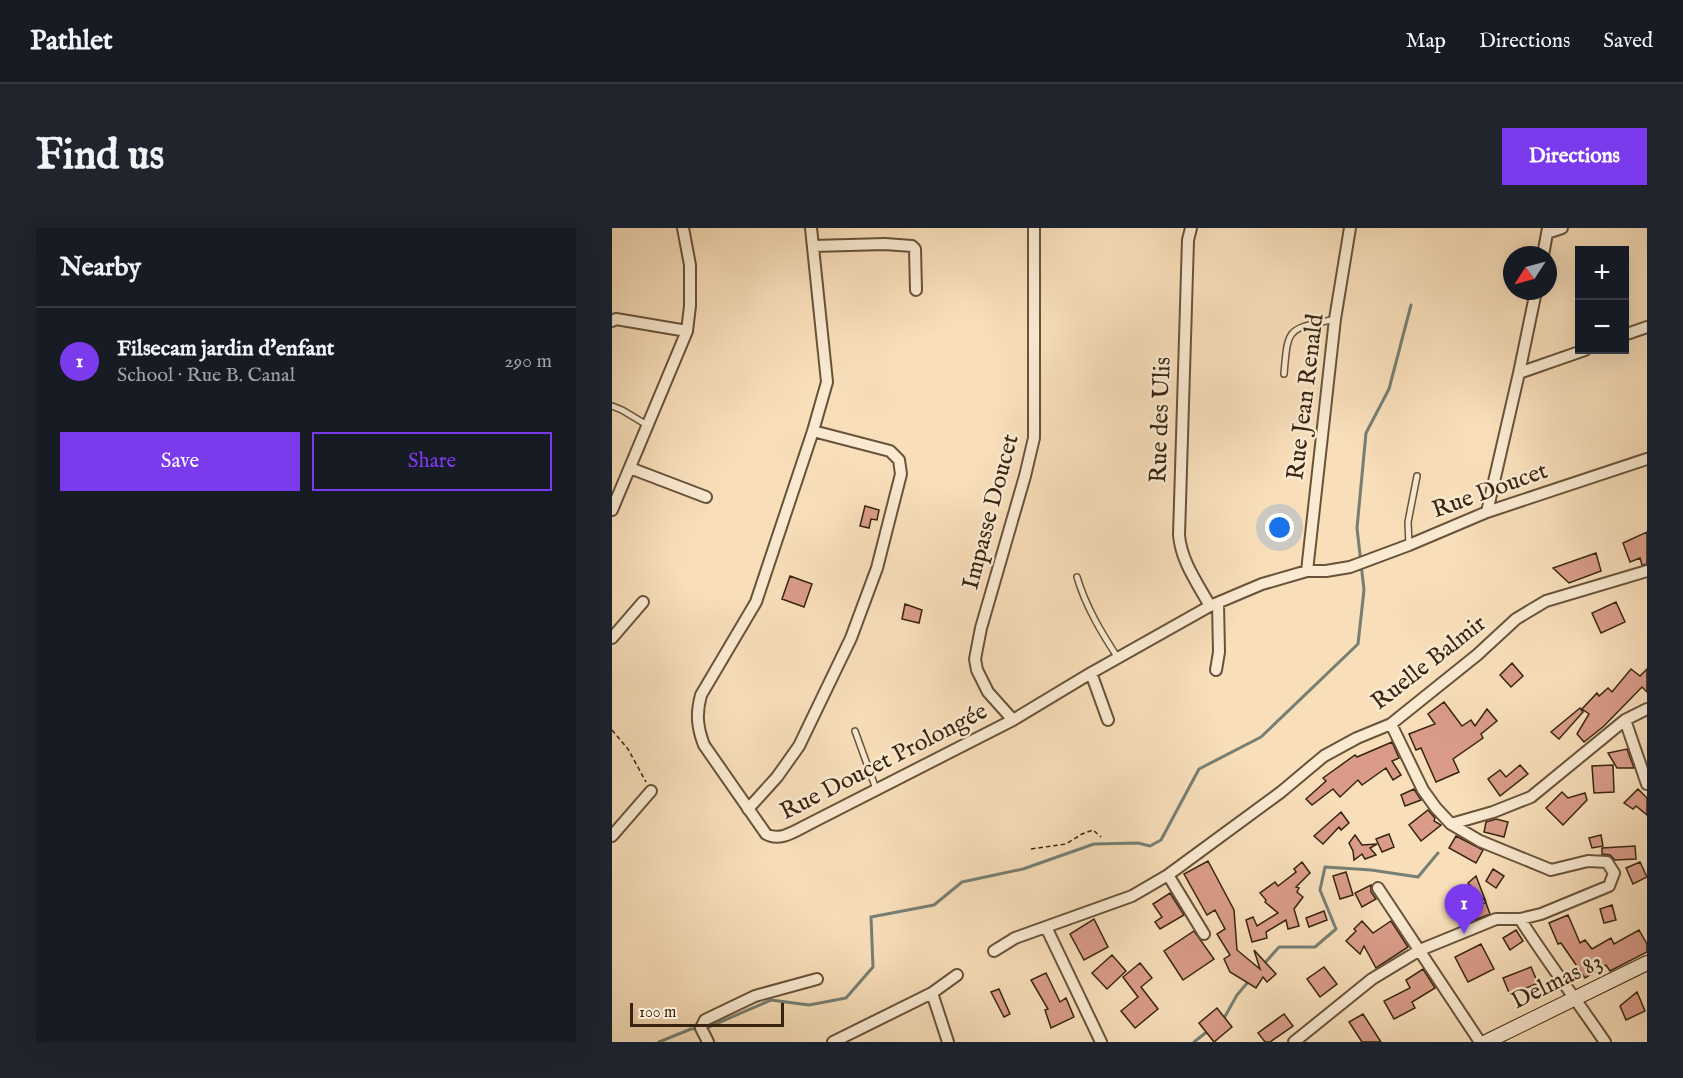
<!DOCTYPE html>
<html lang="en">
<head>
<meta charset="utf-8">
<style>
  body { margin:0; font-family:"IM FELL English",serif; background:#20242c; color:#f1f3f6 }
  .controls { position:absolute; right:18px; top:18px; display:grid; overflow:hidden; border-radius:0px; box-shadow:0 6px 24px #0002 }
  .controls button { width:54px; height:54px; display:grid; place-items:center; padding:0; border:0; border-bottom:2px solid #363941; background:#171b24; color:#f1f3f6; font:30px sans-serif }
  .compass { position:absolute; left:891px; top:18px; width:54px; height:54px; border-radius:50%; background:#171b24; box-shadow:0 6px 24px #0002; rotate:234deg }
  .scale { position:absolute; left:18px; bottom:15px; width:154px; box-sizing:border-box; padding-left:6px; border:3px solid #382410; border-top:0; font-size:16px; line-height:21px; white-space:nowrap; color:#382410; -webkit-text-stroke:4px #faead2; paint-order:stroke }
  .you { position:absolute; left:668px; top:300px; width:21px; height:21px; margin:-15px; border:4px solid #fff; border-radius:50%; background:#1a73e8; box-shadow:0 0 0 9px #1a73e833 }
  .badge { display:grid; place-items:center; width:39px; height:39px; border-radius:50%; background:#7c3aed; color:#fff; font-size:20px; font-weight:700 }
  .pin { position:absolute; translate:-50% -50px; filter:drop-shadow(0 2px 3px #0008) }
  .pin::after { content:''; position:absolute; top:32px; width:21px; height:18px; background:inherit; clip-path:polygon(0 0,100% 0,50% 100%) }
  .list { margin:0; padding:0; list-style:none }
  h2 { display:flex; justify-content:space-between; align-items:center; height:78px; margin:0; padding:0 24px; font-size:26px }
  h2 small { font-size:20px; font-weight:400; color:#9ea1a6 }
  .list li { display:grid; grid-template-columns:39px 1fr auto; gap:18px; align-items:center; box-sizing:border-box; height:108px; padding:0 24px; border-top:2px solid #363941 }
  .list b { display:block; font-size:22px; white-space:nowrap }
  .list p { margin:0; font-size:20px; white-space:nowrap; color:#9ea1a6 }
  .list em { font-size:20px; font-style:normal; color:#9ea1a6 }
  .actions { display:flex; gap:12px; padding:18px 24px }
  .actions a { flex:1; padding:14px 0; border:2px solid #7c3aed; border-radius:0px; text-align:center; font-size:21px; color:#7c3aed }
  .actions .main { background:#7c3aed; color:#fff }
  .map { position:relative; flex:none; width:1035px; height:814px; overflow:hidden; border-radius:0px }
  header { display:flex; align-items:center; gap:36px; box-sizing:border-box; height:84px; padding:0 30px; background:#171b24; border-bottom:2px solid #363941 }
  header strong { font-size:28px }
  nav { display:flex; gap:33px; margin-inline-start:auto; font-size:21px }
  .intro { display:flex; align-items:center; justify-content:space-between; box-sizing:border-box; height:144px; padding:0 36px }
  h1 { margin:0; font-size:42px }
  .button { padding:15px 27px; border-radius:0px; background:#7c3aed; color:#fff; font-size:21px; font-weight:700 }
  main { display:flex; gap:36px; padding:0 36px }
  aside { flex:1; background:#171b24; border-radius:0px; box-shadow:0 6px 24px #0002 }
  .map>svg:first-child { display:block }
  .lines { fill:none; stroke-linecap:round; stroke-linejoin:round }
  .stream { stroke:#767f74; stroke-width:3 }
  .building { fill:#da9c89; stroke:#382410; stroke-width:1.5 }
  .lane-casing { stroke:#68533a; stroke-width:8 }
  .street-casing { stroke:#68533a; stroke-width:14 }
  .secondary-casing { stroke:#382410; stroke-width:16 }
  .path { stroke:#382410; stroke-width:1.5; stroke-dasharray:4.5 3; stroke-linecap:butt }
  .lane { stroke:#faead2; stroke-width:5 }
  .street { stroke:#faead2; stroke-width:10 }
  .secondary { stroke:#faead2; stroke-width:14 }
  .labels { text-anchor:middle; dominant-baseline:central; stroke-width:5; stroke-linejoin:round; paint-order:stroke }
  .street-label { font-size:24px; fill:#382410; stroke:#faead2 }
</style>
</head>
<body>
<header>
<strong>Pathlet</strong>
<nav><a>Map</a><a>Directions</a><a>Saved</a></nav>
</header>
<div class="intro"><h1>Find us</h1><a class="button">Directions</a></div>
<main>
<aside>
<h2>Nearby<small></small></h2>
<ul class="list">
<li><span class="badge">1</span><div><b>Filsecam jardin d'enfant</b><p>School · Rue B. Canal</p></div><em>290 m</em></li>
</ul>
<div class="actions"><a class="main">Save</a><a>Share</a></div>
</aside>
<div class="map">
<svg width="1035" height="814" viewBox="0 0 1035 814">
  <rect width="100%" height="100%" fill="#f8dfba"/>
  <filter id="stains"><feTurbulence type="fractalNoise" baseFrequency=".00333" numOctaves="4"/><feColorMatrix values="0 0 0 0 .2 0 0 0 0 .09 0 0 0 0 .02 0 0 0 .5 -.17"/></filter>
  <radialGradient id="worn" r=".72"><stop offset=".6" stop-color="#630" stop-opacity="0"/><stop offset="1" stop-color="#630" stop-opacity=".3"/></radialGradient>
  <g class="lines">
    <!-- stream -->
    <path class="stream" d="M651 737 667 719H703L724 701 708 662 713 639 759 642 806 649 826 625
      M611 792 625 767 637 753
      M92 801 159 772 197 777 234 770 261 739 259 689 322 677 350 654 411 641 482 616 526 615 538 618 549 612 587 541 649 509 746 416 752 362 745 300 754 205 777 161 799 77
      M47 814 79 801H85
      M582 814 596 803"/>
  </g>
  <!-- building -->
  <path class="building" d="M253 278 267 282 265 292 259 291 257 300 248 298Z
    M1035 304V336L1030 337 1028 330 1018 334 1011 315Z
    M984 325 989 343 957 355 941 340Z
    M178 348 200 356 192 379 170 371Z
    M1004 374 1013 394 989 405 980 385Z
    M293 376 310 382 307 395 290 391Z
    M900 435 911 448 899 459 888 447Z
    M1019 441 1028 448 1035 441V464L1030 459 992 498 972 514 965 506 977 486 970 481 985 465 987 468 996 460 1000 464Z
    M832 474 850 498 859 492 863 498 875 481 885 493 869 506 871 510 841 531 847 544 824 554 809 520 804 522 797 506 823 496 816 486Z
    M968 480 971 484 947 511 939 504Z
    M780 514 787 530 780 533 789 547 781 552 774 540 750 557 746 552 728 569 721 561 700 577 694 571 714 553 711 550 743 527 745 529Z
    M1015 521 1022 540H1005L996 525Z
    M908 537 916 546 888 568 876 551 888 542 894 549Z
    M1001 537 1002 564 982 565 980 538Z
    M802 561 809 572 793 578 789 567Z
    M1026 561 1035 570V587L1024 578 1021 581 1012 575Z
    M950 564 956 570 973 565 975 572 951 597 934 580Z
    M816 582 823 590 822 593 829 597 809 613 797 597Z
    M729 584 737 595 729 602 727 599 711 616 702 608Z
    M884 591 896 594 892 609 872 604 874 594Z
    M777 606 782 619 770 624 764 611Z
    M743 607 750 617 765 616 758 620 764 627 753 631 750 626 742 632 741 623 737 615Z
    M989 607 991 618 980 620 977 610Z
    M844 608 871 622 864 635 837 620Z
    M1023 618 1024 631 1003 632 998 627 990 626V620Z
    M596 633 622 682 625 722 648 741 642 722 664 746 655 754 651 749 644 760 618 744 612 731 618 727 605 706 613 701 603 682 595 687 572 646Z
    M690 634 698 645 684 659 687 660 685 664 691 669 682 681 687 698 676 701 674 692 654 704 655 710 640 714 634 692 641 689 645 698 666 685 653 674 654 672 648 665 663 654 666 658 684 644 682 641Z
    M1028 634 1035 649 1021 656 1014 640Z
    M881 641 892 648 884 660 874 653Z
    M734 644 741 667 728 671 721 648Z
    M864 648 874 674 856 655Z
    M759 657V664L764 671 750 679 743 665Z
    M558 665 572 687 548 701 543 694 550 689 541 676Z
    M871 675H874L878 686 863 692 862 678Z
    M1000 677 1004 692 992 695 988 681Z
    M712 683 715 692 697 699 694 690Z
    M956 687 968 715 973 712 980 721 999 710 1002 716 1027 702 1035 716V724L998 743 994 737 973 750 949 715 946 716 937 695Z
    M482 691 496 719 472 732 458 706Z
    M750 693 761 705 779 693 796 719 764 740 752 718 748 726 734 713 744 703 742 701Z
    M904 702 911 713 898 722 891 710Z
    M582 703 602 731 571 752 552 723Z
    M869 716 882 741 856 754 843 729Z
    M500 727 514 743 495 761 480 745Z
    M528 735 540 750 529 759 546 781 523 800 509 783 526 769 511 749Z
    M712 739 725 756 708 769 695 751Z
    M919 739 926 755 898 767 891 750Z
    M811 741 823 760 800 774 803 780 782 791 772 773 798 760 794 752Z
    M434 745 448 774 454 770 462 789 439 800 433 782 436 781 419 752Z
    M387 761 398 786 392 789 379 764Z
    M1025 764 1033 783 1014 792 1008 778Z
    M605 780 620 799 602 814 587 795Z
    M672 786 681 798 658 814H653L646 805Z
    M751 786 769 814H750L737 794Z"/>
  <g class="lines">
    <!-- lane casing -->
    <g class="lane-casing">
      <path id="lane" d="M672 146C676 97 676 102 723 91
        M0 178 10 182 35 197
        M797 317 796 294 805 248
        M465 349C474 379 489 404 506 430
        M243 503 264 561"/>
    </g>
    <!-- street casing -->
    <g class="street-casing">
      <path id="street" d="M199 0 215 154 201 203 144 374 89 467C84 485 85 499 92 517L154 606C168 614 183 603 197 596L401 492 479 445 598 378 650 356 695 343H714L738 339 797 317 875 284 1035 231
        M579 0 576 12 567 307C569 333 586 356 598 378
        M935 5 950 0
        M201 18 273 16 300 18 303 21 304 62
        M931 27 936 0
        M0 93 4 91 75 103
        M1012 107 1035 99
        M907 145 973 122
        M18 240 94 269
        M0 282 75 103 78 78V37L71 0
        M875 284 907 145 924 63
        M695 343 723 91 738 0
        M0 410 31 374
        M604 442 607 424 606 375
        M479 445 496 492
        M401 492 376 464 365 442 363 431 369 400 413 248 422 210V0
        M1013 492 1035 556
        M136 581 165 549 187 518 239 410 265 340 289 246 287 232 278 223 201 203
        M839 596 881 584 919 569 1013 492 1035 481
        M0 608 39 563
        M556 647 592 706
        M766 660 868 814
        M908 691C935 733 965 773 993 814
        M434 699 489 814
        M382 723 403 710 520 668 556 647 669 564 712 528 745 510 779 496 865 427 904 391 934 373 1035 343
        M320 765 336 814
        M96 814 89 800 93 792 143 768 205 751
        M221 814 320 765 345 747
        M682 814 760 751 808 722 884 691H908L929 686 997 658 1002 645 995 634 976 633 939 642 868 613 839 596 824 580 811 562 779 496"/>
    </g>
    <!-- secondary casing -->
    <g class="secondary-casing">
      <path id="secondary" d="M874 814 1035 735"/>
    </g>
    <!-- path -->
    <path class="path" d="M0 502 16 521 34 554
      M419 621 454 616 470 606 481 602 489 609"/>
    <!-- lane -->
    <use href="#lane" class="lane"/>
    <!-- street -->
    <use href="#street" class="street"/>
    <!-- secondary -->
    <use href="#secondary" class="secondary"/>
  </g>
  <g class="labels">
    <!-- street labels -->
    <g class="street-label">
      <text transform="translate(694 169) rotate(-83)">Rue Jean Renald</text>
      <text transform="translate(549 192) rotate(-88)">Rue des Ulis</text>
      <text transform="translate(878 263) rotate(-20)">Rue Doucet</text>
      <text transform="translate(379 284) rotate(-75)">Impasse Doucet</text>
      <text transform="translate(817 435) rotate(-38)">Ruelle Balmir</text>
      <text transform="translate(272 534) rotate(-27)">Rue Doucet Prolongée</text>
      <text transform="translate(945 754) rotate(-26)">Delmas 83</text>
    </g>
  </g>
  <rect width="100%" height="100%" filter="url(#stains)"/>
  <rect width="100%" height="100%" fill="url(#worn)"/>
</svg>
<div class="controls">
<button>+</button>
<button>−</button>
</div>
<svg class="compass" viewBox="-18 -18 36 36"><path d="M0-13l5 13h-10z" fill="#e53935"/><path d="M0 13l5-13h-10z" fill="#9ea1a6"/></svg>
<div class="scale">100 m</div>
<div class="you"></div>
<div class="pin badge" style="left:852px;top:706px">1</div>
</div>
</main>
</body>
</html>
